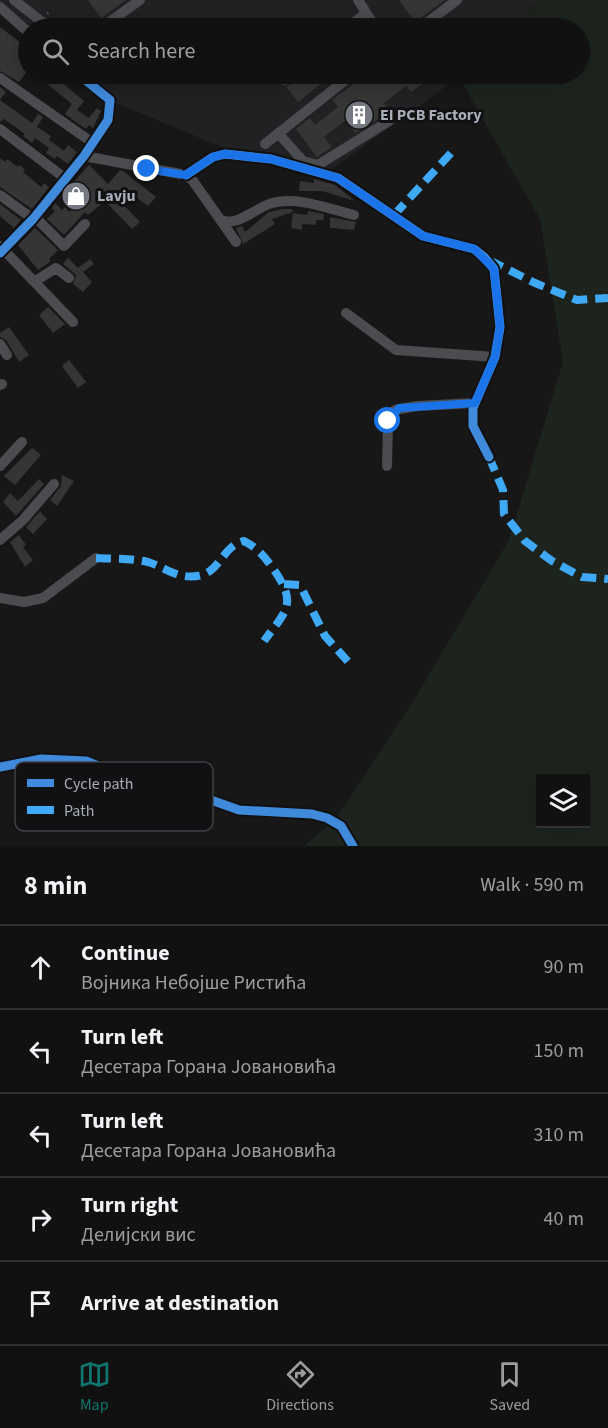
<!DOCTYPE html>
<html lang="en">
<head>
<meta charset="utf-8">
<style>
  body { margin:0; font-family:"Source Sans 3",sans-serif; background:#1e1f1f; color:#f1f3f6 }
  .controls { position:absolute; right:18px; bottom:18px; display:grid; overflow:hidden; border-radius:0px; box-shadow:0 3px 15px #0003 }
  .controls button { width:54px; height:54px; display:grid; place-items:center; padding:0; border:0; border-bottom:2px solid #303131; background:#111; color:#f1f3f6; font:30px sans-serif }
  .stop { position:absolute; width:18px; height:18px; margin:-14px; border:4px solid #1a73e8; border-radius:50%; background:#fff }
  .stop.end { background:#1a73e8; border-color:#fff; box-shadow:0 2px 6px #0008 }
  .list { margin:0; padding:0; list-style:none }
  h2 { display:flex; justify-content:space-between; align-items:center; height:78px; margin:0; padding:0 24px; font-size:26px }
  h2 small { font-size:20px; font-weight:400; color:#9c9d9f }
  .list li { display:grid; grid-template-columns:39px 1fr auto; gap:18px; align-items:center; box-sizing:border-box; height:84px; padding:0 24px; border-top:2px solid #303131 }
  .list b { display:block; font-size:22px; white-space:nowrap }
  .list p { margin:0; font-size:20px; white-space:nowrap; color:#9c9d9f }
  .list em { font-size:20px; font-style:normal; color:#9c9d9f }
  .icon { flex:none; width:33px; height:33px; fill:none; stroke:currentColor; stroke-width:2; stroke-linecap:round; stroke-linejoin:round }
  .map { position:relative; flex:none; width:608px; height:846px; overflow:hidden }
  .search { position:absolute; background:#111; box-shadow:0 3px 15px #0003; left:18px; right:18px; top:18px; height:66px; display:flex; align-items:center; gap:15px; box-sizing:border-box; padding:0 21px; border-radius:33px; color:#9c9d9f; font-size:22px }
  .sheet { height:498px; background:#111 }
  nav { display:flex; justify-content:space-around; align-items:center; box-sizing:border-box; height:84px; border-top:2px solid #303131; background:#111; font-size:16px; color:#9c9d9f }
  nav a { display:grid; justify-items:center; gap:3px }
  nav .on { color:#0f766e }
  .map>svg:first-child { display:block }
  .built { fill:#212123 }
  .green { fill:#1d241e; fill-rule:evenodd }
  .building { fill:#353536 }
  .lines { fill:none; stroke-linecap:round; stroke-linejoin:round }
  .path { stroke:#4d4e52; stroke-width:1.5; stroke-dasharray:3 4.5; stroke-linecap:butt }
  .minor { stroke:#4b4c50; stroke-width:10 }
  .quiet { stroke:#3fa9f5; stroke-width:8; stroke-dasharray:15 8; stroke-linecap:butt }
  .cycleway-casing { stroke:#111113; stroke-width:13 }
  .cycleway { stroke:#408adc; stroke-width:9 }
  .route { stroke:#1a73e8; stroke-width:8 }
  .labels { text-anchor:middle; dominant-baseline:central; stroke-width:6; stroke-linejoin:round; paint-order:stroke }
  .poi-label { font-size:16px; font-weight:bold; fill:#a8adb8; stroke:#111113; text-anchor:start }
  .key { fill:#111113; stroke:#3e4045; stroke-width:1.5 }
  .key-label { font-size:16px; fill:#a8adb8 }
</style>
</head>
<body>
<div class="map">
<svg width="608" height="846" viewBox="0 0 608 846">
  <rect width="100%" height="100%" fill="#171717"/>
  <!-- built -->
  <path class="built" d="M0 0H541L512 28H28L0 7Z
    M79 74H463L328 172 232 151 113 102Z"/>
  <!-- green -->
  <path class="green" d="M542 0H608V846H304L336 819 414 700 509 540 563 362 540 219 463 84 472 74H580V28H512ZM540 778H586V824H540Z"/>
  <!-- building -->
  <path class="building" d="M88 0H126L101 18Z
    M399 0H445L415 22Z
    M0 27 22 44 18 50 28 58V70L19 82 0 71Z
    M35 74H50L54 77 56 74H65L60 81 84 101 77 110 89 118 97 108 101 111 93 128 89 125 86 129 65 114 72 104Z
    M299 74H333L298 102 286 87 297 80Z
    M367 74H436L411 92 406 86 384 103 392 113 385 115 355 133 346 120 324 137 332 147 317 157 296 129 310 118 315 125 338 107 332 100Z
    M0 87 6 92 0 100 32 123 38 114 43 117 37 127 51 136 49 140 64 151 68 145 77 152 68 164 57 156 55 159 46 153 49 148 35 138 32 143 23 136 25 134 4 119 0 122Z
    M0 158 5 162 7 159 18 167 20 165 25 170 23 172 41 187 44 183 49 187 32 209 0 187Z
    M89 165 108 184 120 170 123 171 156 197 148 206 124 188 116 197 140 222 132 229 105 201 88 215 85 212 64 235 47 219 55 211 52 208 55 203 62 210 65 207 69 212 77 203 70 196 76 189 71 185Z
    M314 179 335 185 355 201 322 191H299L300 181 314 183Z
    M0 204 21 220 14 228 0 216Z
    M283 209H292L293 212 272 219 275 224 243 244 236 228 242 226 245 232 269 212Z
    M308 211 324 214 323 220H316V225L302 224V230L291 228 293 213 307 215Z
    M330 217 356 222 354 230 330 228Z
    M35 228 58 250 49 259 51 261 38 270 18 245Z
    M68 258 78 268 90 259 94 264 83 272 92 282 83 292 73 284 76 275 63 264Z
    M48 307 65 324 53 333 39 315Z
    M9 327 29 355 19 362 6 340 0 337V333Z
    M69 360 86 382 78 388 62 366Z
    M32 448 41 455 15 485 4 476Z
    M62 475 74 481 57 506 50 500 61 486Z
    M39 479 44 484 16 516 3 502 10 493 18 501Z
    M40 511 47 519 33 534 26 527Z
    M19 535 26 545 23 547 33 560 25 567 10 542Z"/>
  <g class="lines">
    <!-- path -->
    <path class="path" d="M47 12 50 17
      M57 23 86 26 85 28"/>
    <!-- minor -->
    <path class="minor" d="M14 0 50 28
      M358 0 376 28
      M0 7 28 32
      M101 28 140 0
      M347 28 366 13
      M420 28 457 0
      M0 78 93 143
      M285 80 292 74
      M0 129 66 179
      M278 133 303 161 318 165 389 121
      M265 144 353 74
      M84 156 186 175 193 181 236 242
      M186 175 213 157 225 154 271 159 338 178 423 236 474 249 484 257 494 269 500 327 495 357 473 408V426L489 457
      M0 195 33 219
      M35 217 64 246 85 224
      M221 220C238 227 255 208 272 203 298 196 329 209 354 215
      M0 246 73 322
      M0 253 33 219 84 156 108 120 110 100 78 74
      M32 280H37L56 268 69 278
      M346 313 396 350 495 357
      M0 344 7 355
      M0 385 2 384
      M0 466 22 442
      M387 466 388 421 395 410 417 406 475 403
      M0 540 23 520 54 484
      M0 598 24 602 43 598 96 558
      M0 767 41 759 86 761 161 791 194 794 239 810 312 814 327 818 341 826 353 846"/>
    <!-- quiet -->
    <path class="quiet" d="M394 215 451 153
      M489 260 535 283 577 300 608 298
      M489 457 503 490 504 514 525 541 552 561 582 577 608 579
      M96 558C113 559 131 558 148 562 167 568 180 581 202 575 221 569 223 546 244 541 259 549 265 557 274 570 298 604 286 611 264 641
      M284 584 300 585 325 636 351 665"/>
    <!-- cycleway casing -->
    <g class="cycleway-casing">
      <path id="cycleway" d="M186 175 213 157 225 154 271 159 338 178 423 236 474 249 484 257 494 269 500 327 495 357 473 408V426L489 457
        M0 253 33 219 84 156 108 120 110 100 78 74
        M0 767 41 759 86 761 161 791 194 794 239 810 312 814 327 818 341 826 353 846"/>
    </g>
    <!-- cycleway -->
    <use href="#cycleway" class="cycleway"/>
  </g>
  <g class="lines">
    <!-- route -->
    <path class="route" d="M147 169 186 175 213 157 225 154 271 159 338 178 423 236 474 249 494 269 500 327 495 357 475 403 399 408 388 421"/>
  </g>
  <!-- icons -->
  <defs>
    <g id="building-disc" transform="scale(1.5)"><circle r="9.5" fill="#757880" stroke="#111113"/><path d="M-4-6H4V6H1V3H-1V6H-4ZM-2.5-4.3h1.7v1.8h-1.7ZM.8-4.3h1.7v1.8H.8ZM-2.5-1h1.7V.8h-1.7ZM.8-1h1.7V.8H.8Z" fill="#fff"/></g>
    <g id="shop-disc" transform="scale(1.5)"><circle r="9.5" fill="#757880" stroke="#111113"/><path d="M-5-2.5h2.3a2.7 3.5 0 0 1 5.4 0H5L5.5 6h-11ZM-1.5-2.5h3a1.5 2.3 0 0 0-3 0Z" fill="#fff"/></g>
  </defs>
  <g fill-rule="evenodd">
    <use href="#building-disc" x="359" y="115"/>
    <use href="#shop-disc" x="76" y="196"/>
  </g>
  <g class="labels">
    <!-- poi labels -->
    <g class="poi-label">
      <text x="380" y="115">EI PCB Factory</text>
      <text x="97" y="196">Lavju</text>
    </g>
  </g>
  <!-- legend -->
  <rect x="15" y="762" width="198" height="69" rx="9" class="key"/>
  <rect x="27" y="779" width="27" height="8" fill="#408adc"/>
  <rect x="27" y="806" width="27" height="8" fill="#3fa9f5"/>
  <g class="key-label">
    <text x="64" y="789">Cycle path</text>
    <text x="64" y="816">Path</text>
  </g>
</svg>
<div class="controls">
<button><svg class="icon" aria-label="layers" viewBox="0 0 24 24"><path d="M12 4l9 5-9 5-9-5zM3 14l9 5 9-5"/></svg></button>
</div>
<div class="stop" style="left:388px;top:421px"></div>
<div class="stop end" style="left:147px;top:169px"></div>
<div class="search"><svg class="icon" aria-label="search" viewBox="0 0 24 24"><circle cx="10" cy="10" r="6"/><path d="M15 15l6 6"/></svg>Search here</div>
</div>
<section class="sheet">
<h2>8 min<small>Walk · 590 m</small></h2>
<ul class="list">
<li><svg class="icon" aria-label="ahead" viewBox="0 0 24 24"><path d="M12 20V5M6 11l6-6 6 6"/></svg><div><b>Continue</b><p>Војника Небојше Ристића</p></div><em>90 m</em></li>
<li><svg class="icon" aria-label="left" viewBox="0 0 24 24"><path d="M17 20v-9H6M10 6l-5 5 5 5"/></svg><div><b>Turn left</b><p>Десетара Горана Јовановића</p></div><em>150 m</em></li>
<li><svg class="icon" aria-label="left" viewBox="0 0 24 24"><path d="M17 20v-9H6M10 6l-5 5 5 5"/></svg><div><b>Turn left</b><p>Десетара Горана Јовановића</p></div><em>310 m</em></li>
<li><svg class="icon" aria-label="right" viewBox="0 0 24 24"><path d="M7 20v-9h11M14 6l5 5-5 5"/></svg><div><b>Turn right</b><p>Делијски вис</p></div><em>40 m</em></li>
<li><svg class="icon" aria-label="arrive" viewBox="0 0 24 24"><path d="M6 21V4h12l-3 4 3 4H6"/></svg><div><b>Arrive at destination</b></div></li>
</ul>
</section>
<nav>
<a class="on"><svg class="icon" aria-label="map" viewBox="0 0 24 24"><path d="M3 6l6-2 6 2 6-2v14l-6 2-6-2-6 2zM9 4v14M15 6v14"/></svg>Map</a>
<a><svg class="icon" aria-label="directions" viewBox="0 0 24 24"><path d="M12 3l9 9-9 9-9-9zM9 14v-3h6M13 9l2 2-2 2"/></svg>Directions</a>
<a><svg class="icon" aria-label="saved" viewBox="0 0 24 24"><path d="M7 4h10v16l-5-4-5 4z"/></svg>Saved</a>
</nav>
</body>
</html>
